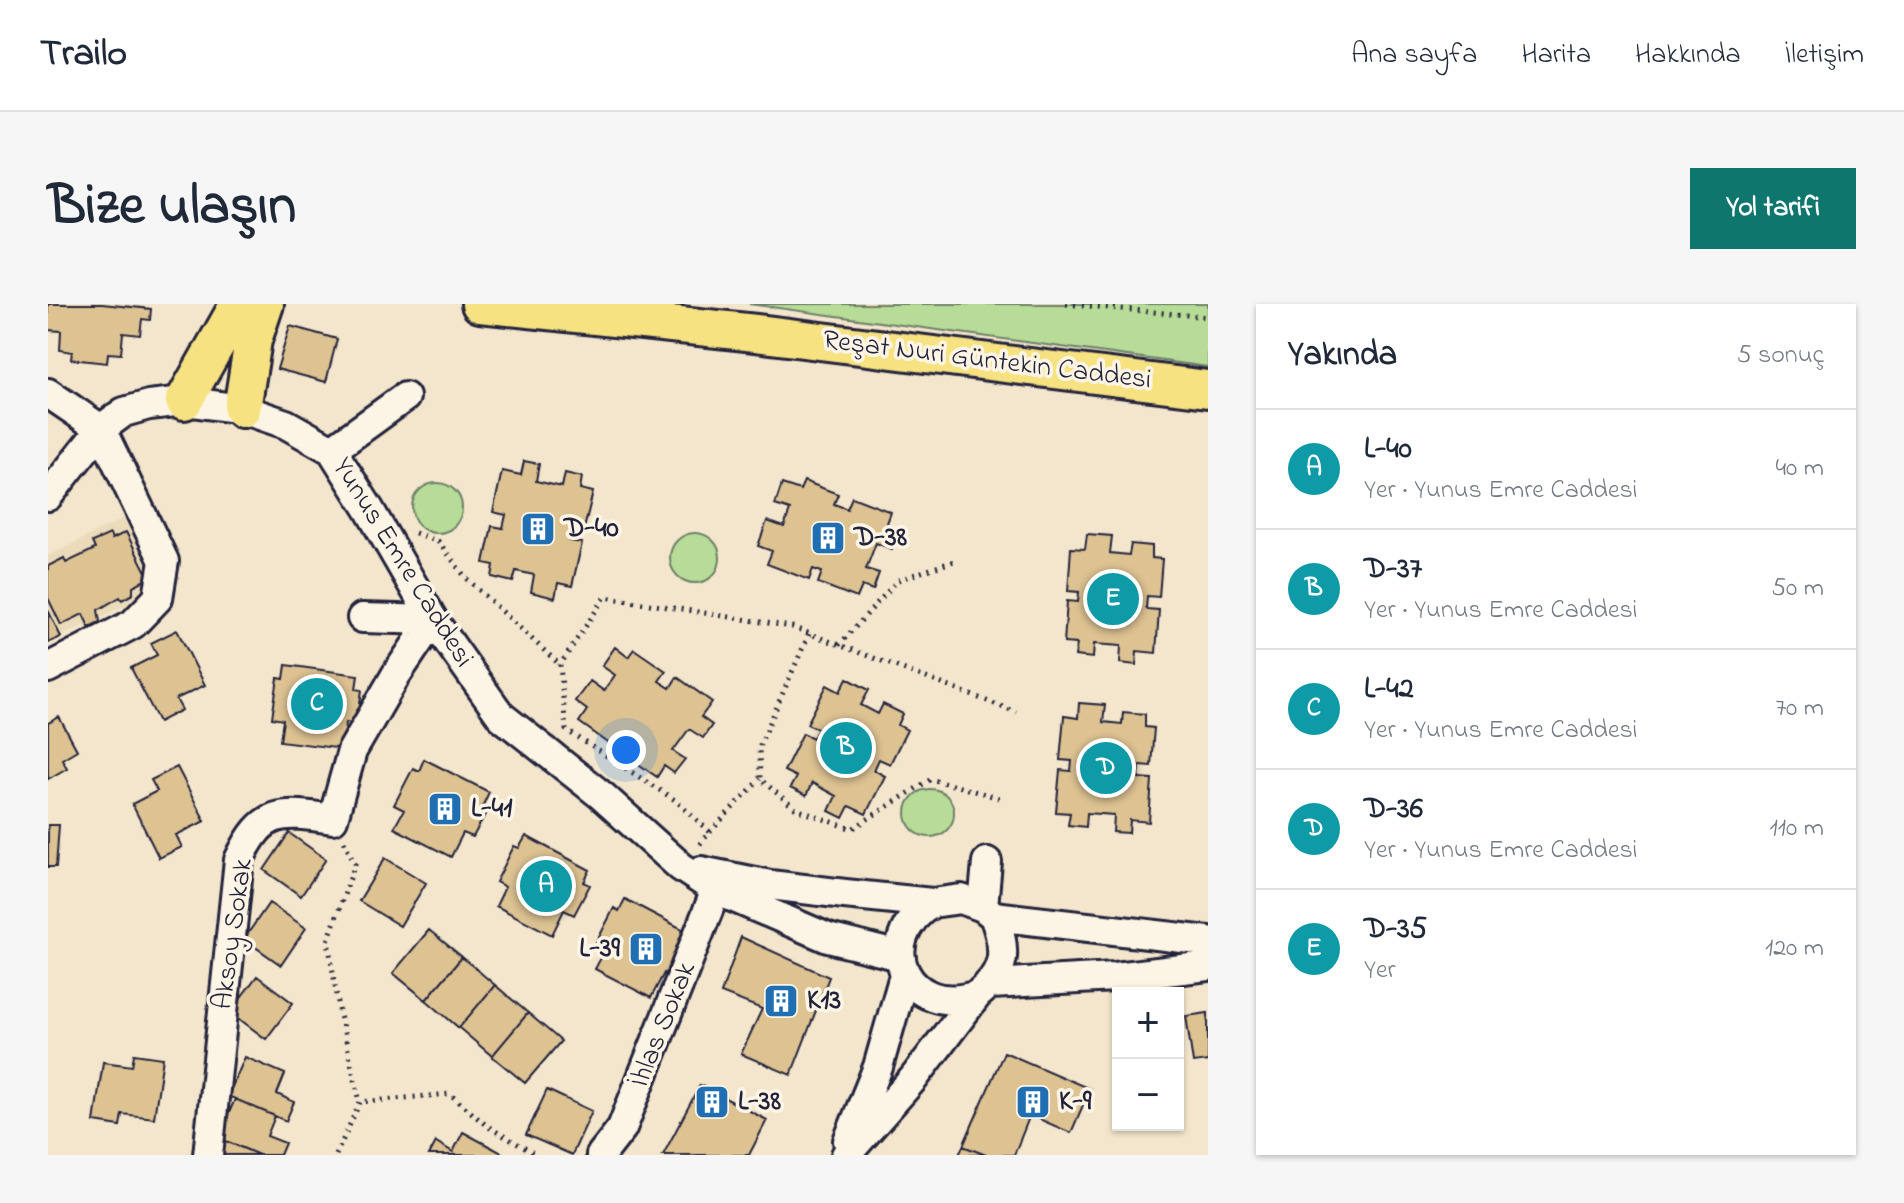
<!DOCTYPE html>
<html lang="tr">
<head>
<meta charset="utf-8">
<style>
  body { margin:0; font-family:"Indie Flower",sans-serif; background:#f6f6f7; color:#1f2937 }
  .controls { position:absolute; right:24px; bottom:24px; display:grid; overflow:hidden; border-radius:0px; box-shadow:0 2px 6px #0004 }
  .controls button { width:72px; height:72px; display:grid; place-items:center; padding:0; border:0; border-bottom:2px solid #e0e1e3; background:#fff; color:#1f2937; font:40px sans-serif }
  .you { position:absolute; left:578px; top:446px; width:28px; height:28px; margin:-20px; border:6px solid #fff; border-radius:50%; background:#1a73e8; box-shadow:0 0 0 12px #1a73e833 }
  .badge { display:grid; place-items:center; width:52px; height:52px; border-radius:50%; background:#0f766e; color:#fff; font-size:26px; font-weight:700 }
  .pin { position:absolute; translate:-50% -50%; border:4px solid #fff; box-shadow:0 2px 8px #0006 }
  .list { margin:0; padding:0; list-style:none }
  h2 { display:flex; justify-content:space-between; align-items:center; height:104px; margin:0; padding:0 32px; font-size:34px }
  h2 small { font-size:26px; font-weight:400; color:#747a83 }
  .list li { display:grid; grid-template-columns:52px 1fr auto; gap:24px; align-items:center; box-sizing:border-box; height:120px; padding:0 32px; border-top:2px solid #e0e1e3 }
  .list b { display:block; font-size:30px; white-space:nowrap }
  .list p { margin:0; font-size:26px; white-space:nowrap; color:#747a83 }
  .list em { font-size:26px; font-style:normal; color:#747a83 }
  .map { position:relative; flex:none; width:1160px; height:851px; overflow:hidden; border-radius:0px }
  header { display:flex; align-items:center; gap:48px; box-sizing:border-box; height:112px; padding:0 40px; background:#fff; border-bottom:2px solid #e0e1e3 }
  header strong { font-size:38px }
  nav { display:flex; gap:44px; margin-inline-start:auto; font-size:28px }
  .intro { display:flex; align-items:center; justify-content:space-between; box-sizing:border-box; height:192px; padding:0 48px }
  h1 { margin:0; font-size:56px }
  .button { padding:20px 36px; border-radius:0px; background:#0f766e; color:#fff; font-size:28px; font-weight:700 }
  main { display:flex; gap:48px; padding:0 48px }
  aside { flex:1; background:#fff; border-radius:0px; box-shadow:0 2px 6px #0004 }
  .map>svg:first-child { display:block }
  .built { fill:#ecdbbb }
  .green { fill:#b7dc97; stroke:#6c7f69; stroke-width:2 }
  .building { fill:#ddc292; stroke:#22223b; stroke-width:2 }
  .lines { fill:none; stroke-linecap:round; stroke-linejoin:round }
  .minor-casing { stroke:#22223b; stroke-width:34 }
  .major-casing { stroke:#22223b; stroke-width:42 }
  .path { stroke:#22223b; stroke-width:5; stroke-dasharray:2 6; stroke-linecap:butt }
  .minor { stroke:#fcf5e5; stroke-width:28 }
  .major { stroke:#f7e281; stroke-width:36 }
  .labels { text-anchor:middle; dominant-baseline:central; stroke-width:7; stroke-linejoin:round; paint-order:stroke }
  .street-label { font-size:28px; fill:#22223b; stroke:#fcf5e5 }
  .poi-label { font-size:28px; font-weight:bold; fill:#22223b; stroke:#fcf5e5; text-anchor:start }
</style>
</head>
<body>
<header>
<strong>Trailo</strong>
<nav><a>Ana sayfa</a><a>Harita</a><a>Hakkında</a><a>İletişim</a></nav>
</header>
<div class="intro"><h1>Bize ulaşın</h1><a class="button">Yol tarifi</a></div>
<main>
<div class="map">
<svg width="1160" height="851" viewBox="0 0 1160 851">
  <rect width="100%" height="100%" fill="#f3e6cc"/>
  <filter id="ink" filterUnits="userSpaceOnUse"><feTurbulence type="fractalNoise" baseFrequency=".0125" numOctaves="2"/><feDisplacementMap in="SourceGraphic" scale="16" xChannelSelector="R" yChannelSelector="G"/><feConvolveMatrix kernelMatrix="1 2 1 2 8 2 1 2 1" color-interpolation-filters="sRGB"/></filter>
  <g filter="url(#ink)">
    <!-- built -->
    <path class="built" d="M76 214 107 272 87 297 0 338V252Z"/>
    <!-- green -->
    <path class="green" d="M701 0H1160V63Z
      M364 204a25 25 0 1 1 50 0a25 25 0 1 1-50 0Z
      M622 254a25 25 0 1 1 50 0a25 25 0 1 1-50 0Z
      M858 509a24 24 0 1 1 48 0a24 24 0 1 1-48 0Z"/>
    <!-- building -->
    <path class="building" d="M0 0H54L103 5 102 16 94 15 92 31 75 29 73 50 60 49 59 59 23 55 24 48 12 46 13 27 0 26Z
      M242 22 289 35 278 78 229 65Z
      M476 157 491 160 488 177 514 183 517 169 534 173 532 185 545 188 535 229 524 227 522 237 534 239 524 282 510 279 507 294 483 288 486 271 468 267 465 278 444 273 446 261 436 259 444 222 455 224 458 211 445 208 454 167 473 171Z
      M756 177 790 190 786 200 799 205 804 193 843 208 837 225 849 230 844 245 828 239 818 265 831 269 825 286 814 282 809 294 770 279 774 268 765 265 761 276 719 260 724 247 710 242 719 217 736 223 742 206 727 201 734 180 752 186Z
      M78 228 101 274 85 282V290L74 296 72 293 50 306 52 318 41 323 35 310 13 321 0 294V262L16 254 18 259 47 245 44 238 62 230 64 235Z
      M1039 230 1064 232 1062 249 1081 251 1083 240 1104 242V254L1114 255 1111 293 1099 292 1098 305 1111 306 1108 349 1089 347 1088 361 1072 359 1073 342 1046 340 1045 354 1027 352 1029 340 1016 339 1019 297 1030 298 1031 288 1020 287 1023 244 1037 245Z
      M0 306 13 333 0 339Z
      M129 326 157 381 128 395 134 406 111 418 83 364 109 351 103 339Z
      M567 343 580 353 586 345 618 367 611 377 622 384 629 373 664 398 653 413 664 421 655 434 641 425 625 447 637 455 626 469 616 462 609 473 575 449 581 439 573 433 566 443 531 418 539 406 527 397 542 377 556 387 567 371 554 362Z
      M238 361 310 371 308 385 314 386 309 420 298 418 295 445 232 437 235 416 224 414 230 374 236 375Z
      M799 374 821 386 813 401 830 410 835 400 855 410 850 421 859 426 842 460 831 455 826 466 837 472 818 510 801 502 795 514 781 507 788 492 764 479 758 492 742 484 748 473 736 467 755 429 765 434 770 425 759 420 779 381 792 388Z
      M1031 399 1057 401 1055 418 1074 420 1075 408 1097 410V423L1106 424 1103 462 1092 461 1091 474 1104 475 1101 518 1082 516 1081 529 1065 528 1066 511 1039 509 1038 523 1020 521 1022 509 1008 508 1012 466 1023 467 1024 457 1012 456 1016 412 1030 414Z
      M11 413 29 446 14 455 19 464 0 475V419Z
      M376 455 441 488 435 501 441 503 425 533 415 529 403 553 346 524 356 506 346 501 365 464 371 467Z
      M129 463 157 517 128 531 134 543 111 554 84 500 109 487 103 476Z
      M0 521H11L8 563H0Z
      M241 529 278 555 253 592 216 566Z
      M478 532 542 566 536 578 542 581 526 611 516 606 504 631 448 602 457 583 448 578 466 542 471 544Z
      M337 554 378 579 352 622 311 597Z
      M577 595 642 629 626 674 616 669 603 694 547 665 557 646 547 641 566 604 571 607Z
      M221 599 258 624 233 661 196 635Z
      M381 626 414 653 378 696 345 669Z
      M693 633 781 673 743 771 693 750 714 705 673 689Z
      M414 653 447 681 411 724 378 696Z
      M209 672 245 699 218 735 182 708Z
      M447 681 480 709 444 752 411 724Z
      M480 709 513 737 477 779 444 752Z
      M1160 709V757L1145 759 1138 712Z
      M956 748 1042 785 1023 829 982 811 966 851H938L915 842Z
      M86 750 115 754 106 814 74 810 72 822 46 818 55 758 84 762Z
      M197 753 237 770 229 790 246 798 238 817 180 792Z
      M652 781 719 816 701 851H615Z
      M499 786 544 807 524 851 478 831Z
      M187 795 227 812 219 832 237 839 232 851H211L170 834Z
      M415 828 454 849 452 851H381L388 838 405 848Z
      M178 837 211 851H172Z
      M915 842 938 851H911Z"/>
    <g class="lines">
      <!-- minor casing -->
      <g class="minor-casing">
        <path id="minor" d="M0 89 53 125 116 257 110 294 85 320 0 364
          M284 146 357 93
          M0 192 53 125 76 108 101 101 136 97 194 105 238 120 284 146 321 205 385 316 453 412 553 491 633 563 668 586 780 634 852 652
          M314 314 385 316
          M653 567 722 581 797 590 884 599 913 595 935 603 946 612 1160 637
          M884 599C822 637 859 715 929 691
          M935 603 939 558
          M943 680 1067 673 1160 662
          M800 837 830 763 857 668
          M160 851 191 556C215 505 232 507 285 515L304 447 348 371 385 316
          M553 851 574 824 668 586
          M798 851 866 774 929 691C959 667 959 646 946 612"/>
      </g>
      <!-- major casing -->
      <g class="major-casing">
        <path id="major" d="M432 0 708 29 1160 85
          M136 97 191 0
          M194 105 205 36 217 0"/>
      </g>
      <!-- path -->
      <path class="path" d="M1018 0 1160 13
        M367 229 390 237 418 274 512 361
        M761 330 711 443 712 475 748 505 804 525 883 475 951 494
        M791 341 850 276 906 257
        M662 528 712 475
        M296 537 307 560 280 637 292 711 312 798
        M652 540 662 528 627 496 518 426 512 361 557 293 744 323 968 408
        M288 851 312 798 402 790 439 822 489 851"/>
      <!-- minor -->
      <use href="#minor" class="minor"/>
      <!-- major -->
      <use href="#major" class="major"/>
    </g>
  </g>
  <!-- icons -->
  <defs>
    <g id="building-square" transform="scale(1.8)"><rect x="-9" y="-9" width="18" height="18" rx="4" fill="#1f6fb2" stroke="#fcf5e5"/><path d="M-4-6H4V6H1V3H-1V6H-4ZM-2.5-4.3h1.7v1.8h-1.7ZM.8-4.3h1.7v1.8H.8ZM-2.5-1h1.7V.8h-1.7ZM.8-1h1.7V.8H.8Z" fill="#fff"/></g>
  </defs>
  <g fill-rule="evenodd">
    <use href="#building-square" x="490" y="225"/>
    <use href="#building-square" x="780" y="234"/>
    <use href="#building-square" x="397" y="505"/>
    <use href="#building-square" x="598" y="645"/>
    <use href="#building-square" x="733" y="697"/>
    <use href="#building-square" x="664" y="798"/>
    <use href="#building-square" x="985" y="798"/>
  </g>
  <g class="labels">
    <!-- street labels -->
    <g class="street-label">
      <text transform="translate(939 57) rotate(7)">Reşat Nuri Güntekin Caddesi</text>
      <text transform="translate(354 259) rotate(58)">Yunus Emre Caddesi</text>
      <text transform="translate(186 630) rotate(-82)">Aksoy Sokak</text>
      <text transform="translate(616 721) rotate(-68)">İhlas Sokak</text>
    </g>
    <!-- poi labels -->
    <g class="poi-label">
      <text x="516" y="225">D-40</text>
      <text x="806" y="234">D-38</text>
      <text x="423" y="505">L-41</text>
      <text x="572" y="645" text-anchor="end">L-39</text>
      <text x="759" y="697">K13</text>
      <text x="690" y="798">L-38</text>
      <text x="1011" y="798">K-9</text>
    </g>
  </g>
</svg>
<div class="controls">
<button>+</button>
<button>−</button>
</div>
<div class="you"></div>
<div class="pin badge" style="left:498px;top:582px;background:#0f9aa8">A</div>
<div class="pin badge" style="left:798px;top:444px;background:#0f9aa8">B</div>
<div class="pin badge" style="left:269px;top:400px;background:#0f9aa8">C</div>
<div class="pin badge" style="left:1058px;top:464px;background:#0f9aa8">D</div>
<div class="pin badge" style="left:1065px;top:295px;background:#0f9aa8">E</div>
</div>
<aside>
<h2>Yakında<small>5 sonuç</small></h2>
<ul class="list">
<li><span class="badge" style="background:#0f9aa8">A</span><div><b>L-40</b><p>Yer · Yunus Emre Caddesi</p></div><em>40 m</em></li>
<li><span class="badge" style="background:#0f9aa8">B</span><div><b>D-37</b><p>Yer · Yunus Emre Caddesi</p></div><em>50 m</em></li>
<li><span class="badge" style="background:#0f9aa8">C</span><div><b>L-42</b><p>Yer · Yunus Emre Caddesi</p></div><em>70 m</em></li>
<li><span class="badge" style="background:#0f9aa8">D</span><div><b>D-36</b><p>Yer · Yunus Emre Caddesi</p></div><em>110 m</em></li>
<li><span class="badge" style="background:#0f9aa8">E</span><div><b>D-35</b><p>Yer</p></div><em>120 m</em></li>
</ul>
</aside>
</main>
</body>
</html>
